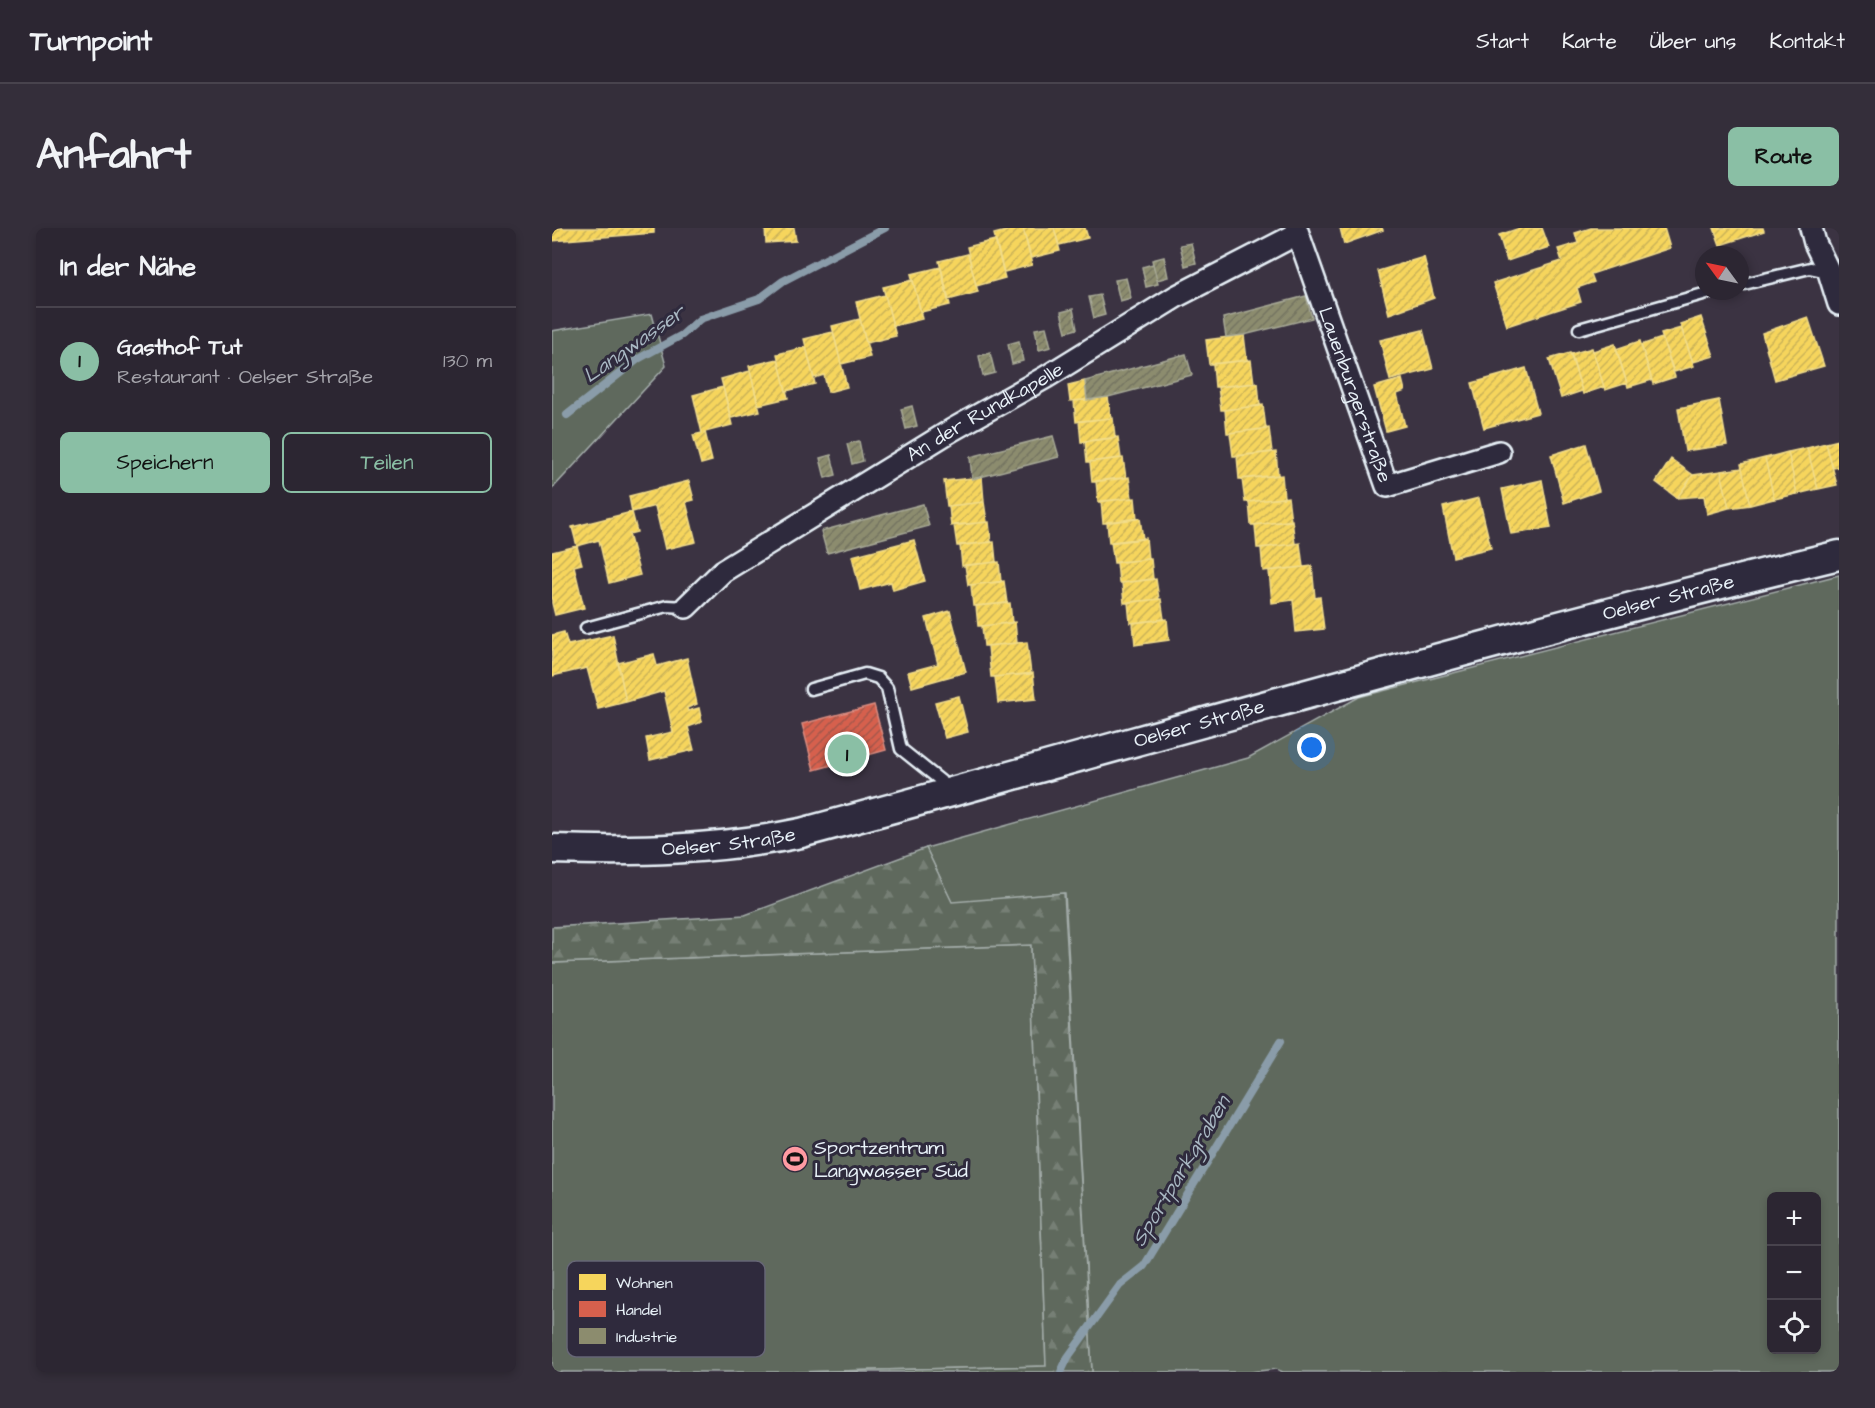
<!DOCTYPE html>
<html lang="de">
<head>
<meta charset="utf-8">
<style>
  body { margin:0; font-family:"Architects Daughter",sans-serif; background:#342e3a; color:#f1f3f6 }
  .controls { position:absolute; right:18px; bottom:18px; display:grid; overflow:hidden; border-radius:9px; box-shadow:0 3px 9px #0003 }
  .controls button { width:54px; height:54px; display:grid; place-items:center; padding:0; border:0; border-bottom:2px solid #48434d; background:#2c2632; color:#f1f3f6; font:30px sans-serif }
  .compass { position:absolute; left:1143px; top:18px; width:54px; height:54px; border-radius:50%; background:#2c2632; box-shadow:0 3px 9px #0003; rotate:303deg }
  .you { position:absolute; left:760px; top:520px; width:21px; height:21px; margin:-15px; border:4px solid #fff; border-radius:50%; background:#1a73e8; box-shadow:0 0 0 9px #1a73e833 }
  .badge { display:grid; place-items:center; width:39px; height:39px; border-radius:50%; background:#8abfa5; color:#111; font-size:20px; font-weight:700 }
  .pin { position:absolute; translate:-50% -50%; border:3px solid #fff; box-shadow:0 2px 6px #0006 }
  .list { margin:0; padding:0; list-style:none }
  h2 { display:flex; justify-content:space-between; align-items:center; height:78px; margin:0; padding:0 24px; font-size:26px }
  h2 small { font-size:20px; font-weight:400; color:#a6a5ac }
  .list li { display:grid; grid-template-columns:39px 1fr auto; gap:18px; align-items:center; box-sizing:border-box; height:108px; padding:0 24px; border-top:2px solid #48434d }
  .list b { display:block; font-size:22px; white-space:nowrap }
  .list p { margin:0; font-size:20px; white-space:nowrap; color:#a6a5ac }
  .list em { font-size:20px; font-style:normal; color:#a6a5ac }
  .actions { display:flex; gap:12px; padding:18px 24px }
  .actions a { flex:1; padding:14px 0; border:2px solid #8abfa5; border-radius:9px; text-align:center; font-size:21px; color:#8abfa5 }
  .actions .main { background:#8abfa5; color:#111 }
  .icon { flex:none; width:33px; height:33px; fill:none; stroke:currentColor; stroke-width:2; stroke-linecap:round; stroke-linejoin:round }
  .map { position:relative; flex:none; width:1287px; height:1144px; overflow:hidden; border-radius:9px }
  header { display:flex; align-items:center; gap:36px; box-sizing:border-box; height:84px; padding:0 30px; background:#2c2632; border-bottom:2px solid #48434d }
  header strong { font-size:28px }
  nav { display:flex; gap:33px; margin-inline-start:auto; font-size:21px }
  .intro { display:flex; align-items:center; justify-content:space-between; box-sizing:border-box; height:144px; padding:0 36px }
  h1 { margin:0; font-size:42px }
  .button { padding:15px 27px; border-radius:9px; background:#8abfa5; color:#111; font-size:21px; font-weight:700 }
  main { display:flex; gap:36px; padding:0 36px }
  aside { flex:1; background:#2c2632; border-radius:9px; box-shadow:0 3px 9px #0003 }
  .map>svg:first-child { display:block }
  .grass { fill:#5f695d; stroke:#a4adaa; stroke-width:1.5; fill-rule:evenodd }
  .forest { fill:url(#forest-firs); stroke:#a4adaa; stroke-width:1.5 }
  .homes { fill:url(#homes-hatch); stroke:#f2dd8b; stroke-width:1.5 }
  .shops { fill:url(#shops-hatch); stroke:#db8c80; stroke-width:1.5 }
  .industry { fill:url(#industry-hatch); stroke:#a8aa97; stroke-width:1.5 }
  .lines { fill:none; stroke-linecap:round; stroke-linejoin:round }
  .stream { stroke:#8a9ca9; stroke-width:8 }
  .lane-casing { stroke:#e8f1f8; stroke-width:15 }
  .street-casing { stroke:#e8f1f8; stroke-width:26 }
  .secondary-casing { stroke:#e8f1f8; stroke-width:33 }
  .lane { stroke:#2f2a3d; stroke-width:10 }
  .street { stroke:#2f2a3d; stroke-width:21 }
  .secondary { stroke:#2f2a3d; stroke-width:28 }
  .labels { text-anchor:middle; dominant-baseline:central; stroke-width:6; stroke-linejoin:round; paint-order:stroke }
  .street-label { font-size:20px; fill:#e8f1f8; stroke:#2f2a3d }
  .poi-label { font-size:20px; fill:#e8f1f8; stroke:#2f2a3d; text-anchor:start }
  .water-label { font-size:21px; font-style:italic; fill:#a9b8c3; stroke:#2f2a3d }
  .key { fill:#2f2a3d; stroke:#666675; stroke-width:1.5 }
  .key-label { font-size:16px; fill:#e8f1f8 }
</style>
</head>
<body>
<header>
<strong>Turnpoint</strong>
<nav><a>Start</a><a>Karte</a><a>Über uns</a><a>Kontakt</a></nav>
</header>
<div class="intro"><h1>Anfahrt</h1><a class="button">Route</a></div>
<main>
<aside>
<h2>In der Nähe<small></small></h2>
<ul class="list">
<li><span class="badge">1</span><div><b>Gasthof Tut</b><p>Restaurant · Oelser Straße</p></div><em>130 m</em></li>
</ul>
<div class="actions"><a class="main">Speichern</a><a>Teilen</a></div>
</aside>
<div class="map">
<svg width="1287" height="1144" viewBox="0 0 1287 1144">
  <defs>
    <pattern id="forest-firs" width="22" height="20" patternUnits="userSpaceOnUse" patternTransform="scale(1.5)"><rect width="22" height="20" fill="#5f695d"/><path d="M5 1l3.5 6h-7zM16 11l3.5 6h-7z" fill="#767f75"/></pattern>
    <pattern id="homes-hatch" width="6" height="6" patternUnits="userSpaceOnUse" patternTransform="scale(1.5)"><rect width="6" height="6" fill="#f6d55c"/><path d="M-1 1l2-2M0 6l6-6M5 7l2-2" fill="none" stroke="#cab258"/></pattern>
    <pattern id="shops-hatch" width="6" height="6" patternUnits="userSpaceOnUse" patternTransform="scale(1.5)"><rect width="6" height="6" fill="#d6604d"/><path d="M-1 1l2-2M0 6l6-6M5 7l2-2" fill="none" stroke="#a4584c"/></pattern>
    <pattern id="industry-hatch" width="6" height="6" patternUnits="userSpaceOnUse" patternTransform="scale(1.5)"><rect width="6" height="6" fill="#8c8c6e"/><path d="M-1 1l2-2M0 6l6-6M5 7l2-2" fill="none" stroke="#747461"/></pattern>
  </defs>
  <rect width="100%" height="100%" fill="#3b3342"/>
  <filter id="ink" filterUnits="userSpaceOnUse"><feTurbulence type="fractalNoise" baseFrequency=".0167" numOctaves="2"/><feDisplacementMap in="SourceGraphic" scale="12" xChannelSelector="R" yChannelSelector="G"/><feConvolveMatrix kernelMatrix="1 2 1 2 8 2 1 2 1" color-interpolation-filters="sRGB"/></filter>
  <g filter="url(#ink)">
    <!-- grass -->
    <path class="grass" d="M100 86 114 138 0 261V103Z
      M1287 347V1144H731L724 1141 698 1144H540L513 665 400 675 374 620 696 530 807 469ZM1220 968H1264V1122H1220Z
      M479 717 494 1138 243 1144H0V735Z"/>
    <!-- forest -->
    <path class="forest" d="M374 620 400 674 512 665 540 1144H243L494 1138 479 717 0 735V699L193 687Z"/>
    <!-- homes -->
    <path class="homes" d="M0 0H102V5L0 13Z
      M213 0H242L244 13 214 15Z
      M465 0H471L480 37 452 44 442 6Z
      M471 0H502L508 23 479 30Z
      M502 0H533L536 10 507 17Z
      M788 0H830L831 2 792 16Z
      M968 0H990L997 19 955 33 947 7Z
      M1039 0H1112L1118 20 1039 46 1042 54 1025 60 1029 74 955 98 941 55 1010 33 1006 21 1026 15 1023 5Z
      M1162 0H1211L1212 3 1168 17Z
      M443 12 453 50 424 58 415 19Z
      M416 26 426 64 396 72 387 33Z
      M872 29 882 70 837 86 826 43Z
      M389 39 398 77 369 84 359 46Z
      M361 52 370 91 341 98 331 59Z
      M333 67 344 108 314 115 304 74Z
      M1149 89 1162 128 1141 134 1128 96Z
      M1256 89 1272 138 1223 152 1210 105Z
      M308 91 318 129 289 136 280 98Z
      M1129 100 1142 138 1122 144 1109 106Z
      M871 102 881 141 838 152 828 112Z
      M281 104 295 159 276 164 272 147 262 150 252 111Z
      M692 107 695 132 657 136 654 112Z
      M1110 110 1123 149 1101 156 1089 117Z
      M1088 113 1100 152 1076 159 1064 121Z
      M1063 116 1075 155 1053 162 1041 123Z
      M254 119 263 156 234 163 225 126Z
      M1040 120 1052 159 1031 166 1019 126Z
      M1018 125 1030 163 1009 170 997 131Z
      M226 131 236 170 206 177 197 138Z
      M699 132 702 155 663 159 661 136Z
      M974 140 986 185 932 200 920 155Z
      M198 143 208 183 179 190 169 151Z
      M850 151 853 163 845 166 853 198 834 203 822 159Z
      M533 153 535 172 518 173 516 157Z
      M706 155 708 178 669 182 666 159Z
      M171 159 180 197 153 204 160 233 149 236 141 207 150 205 141 167Z
      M556 169 559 190 524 194 522 173Z
      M1167 172 1175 217 1133 223 1126 180Z
      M711 177 714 201 675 205 673 182Z
      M561 190 563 210 529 214 527 193Z
      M717 200 720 224 681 228 678 205Z
      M566 209 569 230 535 234 533 213Z
      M1287 212V239L1281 240 1274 215Z
      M1274 215 1285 257 1266 261 1255 220Z
      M1034 216 1047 263 1012 275 999 227Z
      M1255 220 1266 261 1245 266 1236 224Z
      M724 224 726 247 687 251 685 228Z
      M1236 224 1245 266 1222 271 1213 230Z
      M571 230 574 250 540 254 538 234Z
      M1213 230 1222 271 1198 277 1189 236Z
      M1119 231 1141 247 1125 270 1104 254Z
      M1190 240 1198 277 1177 280 1169 243Z
      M1169 243 1177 280 1155 286 1152 268 1125 270 1141 247Z
      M730 247 732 270 693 274 690 251Z
      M430 249 432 274 395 278 392 253Z
      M577 249 580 270 546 274 544 253Z
      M990 252 999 300 959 306 950 261Z
      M137 253 142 272 134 274 144 314 113 321 103 278 80 284 77 268Z
      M736 269 739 293 699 297 697 274Z
      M583 270 585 291 551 295 549 273Z
      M927 270 939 320 901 329 891 279Z
      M432 274 435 294 399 298 397 278Z
      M80 284 85 304 77 306 88 347 57 355 47 312 25 318 20 299Z
      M588 290 591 311 557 315 555 294Z
      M740 292 743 316 705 320 703 297Z
      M437 294 439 314 405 318 402 297Z
      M594 310 596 331 562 335 559 314Z
      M362 312 373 353 341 362 339 354 308 362 300 328Z
      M442 314 444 334 410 338 408 317Z
      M748 315 751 339 711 343 709 320Z
      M25 318 30 336 22 338 32 380 3 387 0 375V324Z
      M599 331 601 351 567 355 565 334Z
      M447 334 449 354 416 357 413 337Z
      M760 338 763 370 768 369 772 401 744 404 741 372 720 375 717 343Z
      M604 351 607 371 572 375 570 355Z
      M452 353 455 375 421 378 419 357Z
      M609 371 612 391 578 395 576 374Z
      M458 375 460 395 426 398 424 378Z
      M398 383 414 444 360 459 356 444 386 436 374 390Z
      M615 391 617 412 583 417 581 395Z
      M463 394 465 415 432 418 430 398Z
      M12 404 16 417 61 407 74 474 46 481 35 440 0 448V407Z
      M475 414 479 446 439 449 436 418Z
      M102 426 105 438 135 430 145 476 135 480 136 483 147 480 150 494 136 499 142 522 98 532 94 510 121 504 112 463 74 474 66 435Z
      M481 445 484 471 446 475 443 449Z
      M407 468 416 504 393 510 383 474Z"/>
    <!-- shops -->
    <path class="shops" d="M322 477 334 522 262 542 250 496Z"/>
    <!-- industry -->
    <path class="industry" d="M639 15 644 35 633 38 628 17Z
      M612 29 616 49 605 52 600 32Z
      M601 36 606 56 594 59 590 39Z
      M574 50 579 70 568 73 563 52Z
      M548 67 553 87 542 90 537 69Z
      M754 68 760 90 692 107 674 109 671 90Z
      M521 81 525 101 514 104 509 84Z
      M494 99 499 119 487 122 483 101Z
      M467 113 471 133 460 136 456 116Z
      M438 125 443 145 431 148 427 128Z
      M634 126 640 147 556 169 535 172 533 153Z
      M360 178 365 198 354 201 349 181Z
      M501 208 507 229 420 251 418 229Z
      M307 213 311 233 300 236 295 216Z
      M279 227 284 247 273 250 268 230Z
      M371 276 377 298 275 325 269 303Z"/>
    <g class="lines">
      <!-- stream -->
      <path class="stream" d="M15 187 86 131 130 107 148 91 207 71 231 53 333 0
        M509 1144 516 1129 568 1057 592 1038 729 813"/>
      <!-- lane casing -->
      <g class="lane-casing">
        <path id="lane" d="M1188 57 1258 40 1277 44
          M1027 101 1162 63
          M34 400 115 378 134 379
          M259 461 313 446 326 450 335 460 349 521 389 553 393 565"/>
      </g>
      <!-- street casing -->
      <g class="street-casing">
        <g id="street">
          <path id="s1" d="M744 0 835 258 947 224"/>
          <path d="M1259 0 1263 15 1277 44 1287 76"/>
          <path id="s2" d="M134 379 171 343 400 202 494 149 625 68 745 6"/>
        </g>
      </g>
      <!-- secondary casing -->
      <g class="secondary-casing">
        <g id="secondary">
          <path id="s3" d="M0 621C84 624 167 622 249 605 595 512 939 411 1287 327"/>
        </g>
      </g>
      <!-- lane -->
      <use href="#lane" class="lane"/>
      <!-- street -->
      <use href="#street" class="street"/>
      <!-- secondary -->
      <use href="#secondary" class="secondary"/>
    </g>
  </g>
  <!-- icons -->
  <defs>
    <g id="stadium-disc" transform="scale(1.35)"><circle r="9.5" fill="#ff9aa2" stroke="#2f2a3d"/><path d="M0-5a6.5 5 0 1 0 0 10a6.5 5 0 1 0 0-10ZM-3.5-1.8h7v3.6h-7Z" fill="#111"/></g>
  </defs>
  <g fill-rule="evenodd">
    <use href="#stadium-disc" x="243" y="931"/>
  </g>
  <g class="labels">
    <!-- street labels -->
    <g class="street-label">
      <text stroke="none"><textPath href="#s1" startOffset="177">Lauenburgerstraße</textPath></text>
      <text stroke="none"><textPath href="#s2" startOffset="358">An der Rundkapelle</textPath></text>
      <text stroke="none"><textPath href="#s3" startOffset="1149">Oelser Straße</textPath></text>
      <text stroke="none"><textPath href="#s3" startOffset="663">Oelser Straße</textPath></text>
      <text stroke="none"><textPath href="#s3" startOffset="177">Oelser Straße</textPath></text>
    </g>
    <!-- poi labels -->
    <g class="poi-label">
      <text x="262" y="920">Sportzentrum<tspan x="262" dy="23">Langwasser Süd</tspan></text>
    </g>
    <!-- water labels -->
    <g class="water-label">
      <text transform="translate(82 116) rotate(-35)">Langwasser</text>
      <text transform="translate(629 943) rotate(-59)">Sportparkgraben</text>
    </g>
  </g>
  <!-- legend -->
  <rect x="15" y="1033" width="198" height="96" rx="9" class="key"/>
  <rect x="27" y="1046" width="27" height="16" fill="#f6d55c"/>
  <rect x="27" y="1073" width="27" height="16" fill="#d6604d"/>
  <rect x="27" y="1100" width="27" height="16" fill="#8c8c6e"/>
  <g class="key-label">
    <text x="64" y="1060">Wohnen</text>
    <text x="64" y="1087">Handel</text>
    <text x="64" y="1114">Industrie</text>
  </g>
</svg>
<div class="controls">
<button>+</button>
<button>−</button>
<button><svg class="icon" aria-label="locate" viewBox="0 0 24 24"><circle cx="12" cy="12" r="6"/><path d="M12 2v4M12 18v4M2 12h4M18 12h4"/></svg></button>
</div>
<svg class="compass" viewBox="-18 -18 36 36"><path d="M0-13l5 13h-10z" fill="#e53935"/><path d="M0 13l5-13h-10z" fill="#a6a5ac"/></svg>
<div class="you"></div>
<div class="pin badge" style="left:295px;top:526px">1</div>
</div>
</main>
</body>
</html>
